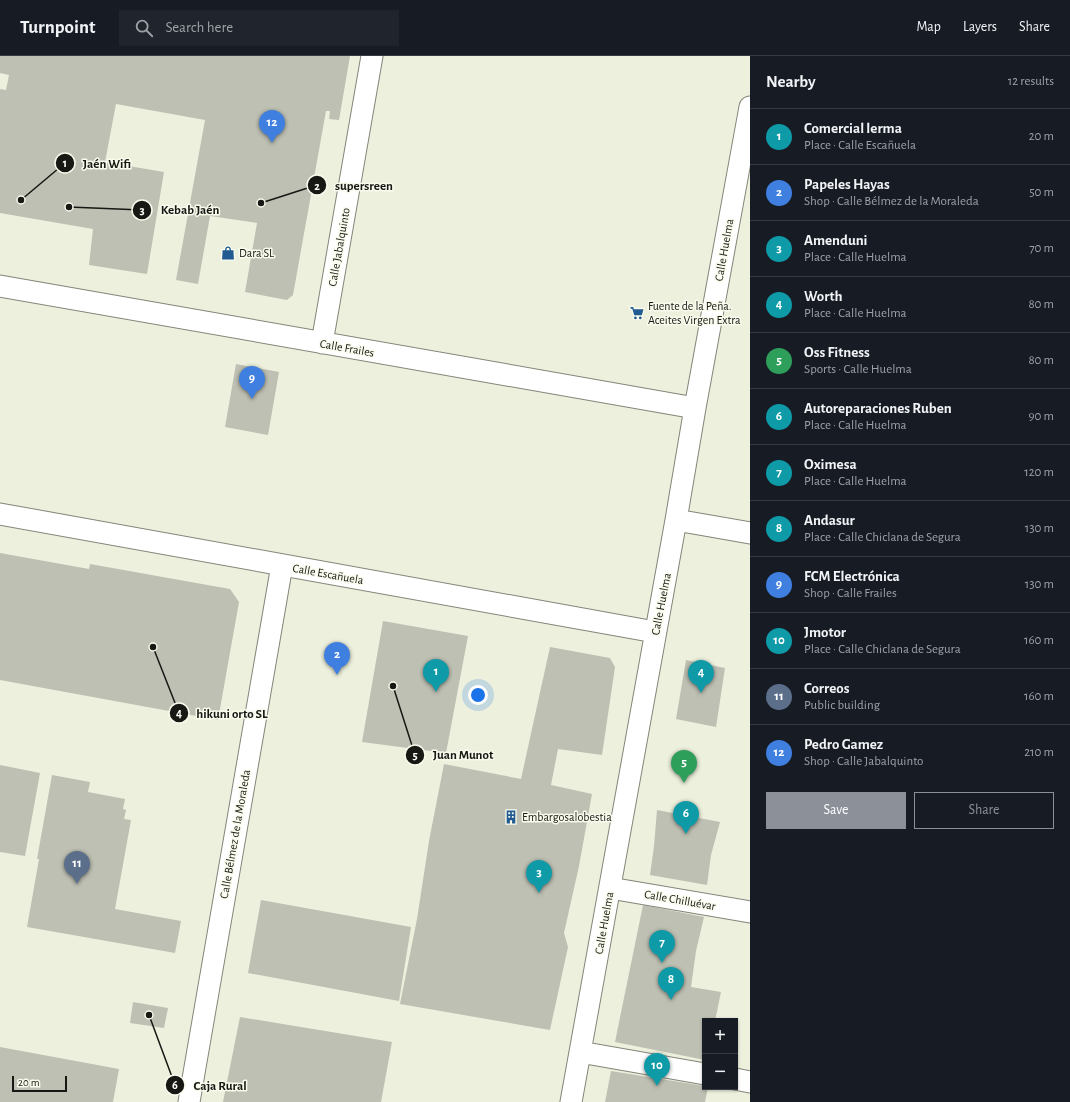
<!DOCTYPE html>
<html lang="en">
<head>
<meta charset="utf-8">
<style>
  body { margin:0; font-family:"Alegreya Sans",sans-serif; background:#20242c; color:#f1f3f6 }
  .controls { position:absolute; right:12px; bottom:12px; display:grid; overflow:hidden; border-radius:0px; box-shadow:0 1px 3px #0004 }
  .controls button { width:36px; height:36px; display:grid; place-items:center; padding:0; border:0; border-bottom:1px solid #363941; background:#171b24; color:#f1f3f6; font:20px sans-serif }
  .scale { position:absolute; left:12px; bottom:10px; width:55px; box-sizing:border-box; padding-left:4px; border:2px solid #171713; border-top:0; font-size:11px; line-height:14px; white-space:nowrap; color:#171713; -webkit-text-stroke:3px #f9fbed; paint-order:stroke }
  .you { position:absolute; left:478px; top:639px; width:14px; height:14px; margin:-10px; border:3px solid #fff; border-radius:50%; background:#1a73e8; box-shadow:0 0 0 6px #1a73e833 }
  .badge { display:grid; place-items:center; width:26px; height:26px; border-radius:50%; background:#8c9099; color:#fff; font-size:13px; font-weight:700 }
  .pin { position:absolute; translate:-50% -33px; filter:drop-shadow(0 1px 2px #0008) }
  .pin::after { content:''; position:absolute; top:21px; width:14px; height:12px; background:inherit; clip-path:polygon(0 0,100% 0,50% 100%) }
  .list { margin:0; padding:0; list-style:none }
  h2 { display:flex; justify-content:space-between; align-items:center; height:52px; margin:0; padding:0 16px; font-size:17px }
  h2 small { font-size:13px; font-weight:400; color:#9ea1a6 }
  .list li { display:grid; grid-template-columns:26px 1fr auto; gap:12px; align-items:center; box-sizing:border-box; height:56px; padding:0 16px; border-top:1px solid #363941 }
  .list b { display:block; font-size:15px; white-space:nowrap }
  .list p { margin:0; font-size:13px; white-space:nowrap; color:#9ea1a6 }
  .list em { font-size:13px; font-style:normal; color:#9ea1a6 }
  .actions { display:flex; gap:8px; padding:12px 16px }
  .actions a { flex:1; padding:9px 0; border:1px solid #8c9099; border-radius:0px; text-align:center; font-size:14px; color:#8c9099 }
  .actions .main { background:#8c9099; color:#fff }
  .icon { flex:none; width:22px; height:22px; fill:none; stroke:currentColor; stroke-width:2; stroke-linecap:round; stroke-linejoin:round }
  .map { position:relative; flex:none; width:750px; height:1046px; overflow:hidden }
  header { display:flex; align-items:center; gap:24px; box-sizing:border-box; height:56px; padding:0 20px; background:#171b24; border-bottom:1px solid #363941 }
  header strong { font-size:19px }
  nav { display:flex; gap:22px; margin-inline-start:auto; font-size:14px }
  .search { width:280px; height:36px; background:#20242c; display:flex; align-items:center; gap:10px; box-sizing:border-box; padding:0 14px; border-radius:0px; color:#9ea1a6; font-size:15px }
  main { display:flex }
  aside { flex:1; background:#171b24 }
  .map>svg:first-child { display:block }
  .built { fill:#edf0dc; fill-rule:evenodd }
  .building { fill:#bec0b3 }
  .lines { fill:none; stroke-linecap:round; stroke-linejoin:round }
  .minor-casing { stroke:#838579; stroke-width:23 }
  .minor { stroke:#fff; stroke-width:21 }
  .labels { text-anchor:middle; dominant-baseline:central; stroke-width:3; stroke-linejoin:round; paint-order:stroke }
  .street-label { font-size:12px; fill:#171713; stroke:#f9fbed }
  .poi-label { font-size:12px; fill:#171713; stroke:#f9fbed; text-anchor:start }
  .leader { fill:none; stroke:#171713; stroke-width:1.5 }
  .callout-dot { fill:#171713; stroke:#f9fbed; stroke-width:1.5 }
  .mark-label { font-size:12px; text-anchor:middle; font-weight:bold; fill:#fff }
  .callout-label { font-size:13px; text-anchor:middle; font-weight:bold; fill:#171713; stroke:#f9fbed; stroke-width:3; stroke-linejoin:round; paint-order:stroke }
</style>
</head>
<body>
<header>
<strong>Turnpoint</strong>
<div class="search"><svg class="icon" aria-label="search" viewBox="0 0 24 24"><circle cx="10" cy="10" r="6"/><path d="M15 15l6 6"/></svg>Search here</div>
<nav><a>Map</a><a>Layers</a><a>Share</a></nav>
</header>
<main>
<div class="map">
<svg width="750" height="1046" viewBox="0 0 750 1046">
  <rect width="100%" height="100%" fill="#f9fbed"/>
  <!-- built -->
  <path class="built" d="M0 0H750V1046H0ZM705 965H735V1031H705Z"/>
  <!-- building -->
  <path class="building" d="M0 0H350L339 64 329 63 330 55H326L293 239 287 244 245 236 257 167 210 160 198 228 176 224 205 64 116 48 105 106 164 116 147 218 89 209 93 173 0 157V33L6 34 9 19 0 17Z
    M236 308 279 316 268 379 225 371Z
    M0 497 89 513 90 508 230 533 239 546 218 664 0 624Z
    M383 565 468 580 446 697 362 686Z
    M550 591 610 602 615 611 602 699 558 693 551 729 592 738 579 810 564 877 568 891 550 974 400 948 417 863 429 785 444 708 521 723Z
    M686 604 725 612 716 671 676 663Z
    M0 709 40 717 25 800 0 796Z
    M52 719 90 726 88 736 125 743 123 753 126 754 124 763 131 764 115 853 181 865 175 897 27 871 39 803H37Z
    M657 754 720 766 711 799 707 829 650 819 654 790Z
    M261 844 411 871 399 945 248 917Z
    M643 849 704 861 696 895 691 931 721 936 715 965H705V1004L615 986Z
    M133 946 168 952 164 972 130 967Z
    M240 961 392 986 381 1046H223Z
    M0 991 119 1013 113 1046H0Z
    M611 1015 705 1030V1031H708L705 1046H605Z"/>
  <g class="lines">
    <!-- minor casing -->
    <g class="minor-casing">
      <path id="minor" d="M0 230 695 352
        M322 287 372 0
        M0 458 655 576
        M676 464 750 477
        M610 832 750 856
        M580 996 705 1018
        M735 1023 750 1026
        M189 1046 282 509
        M571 1046 676 464 695 352 750 51"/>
    </g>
    <!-- minor -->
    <use href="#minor" class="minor"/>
  </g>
  <!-- icons -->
  <defs>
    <g id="shop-bare" transform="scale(1.08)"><path d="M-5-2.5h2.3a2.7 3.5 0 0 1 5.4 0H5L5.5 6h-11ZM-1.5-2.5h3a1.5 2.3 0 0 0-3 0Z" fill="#215b92" stroke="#f9fbed" stroke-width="2.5" paint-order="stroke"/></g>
    <g id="supermarket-bare" transform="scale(1.08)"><path d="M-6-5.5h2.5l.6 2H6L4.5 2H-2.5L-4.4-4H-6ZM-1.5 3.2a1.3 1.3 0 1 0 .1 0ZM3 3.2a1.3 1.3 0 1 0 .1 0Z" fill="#215b92" stroke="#f9fbed" stroke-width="2.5" paint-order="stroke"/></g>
    <g id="building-bare" transform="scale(1.08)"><path d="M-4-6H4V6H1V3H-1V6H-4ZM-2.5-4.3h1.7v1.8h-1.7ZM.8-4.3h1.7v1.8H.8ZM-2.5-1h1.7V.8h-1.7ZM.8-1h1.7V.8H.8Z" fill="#215b92" stroke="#f9fbed" stroke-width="2.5" paint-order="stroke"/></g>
  </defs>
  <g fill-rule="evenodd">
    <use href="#shop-bare" x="228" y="197"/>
    <use href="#supermarket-bare" x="637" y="257"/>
    <use href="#building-bare" x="511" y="761"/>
  </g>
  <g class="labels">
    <!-- street labels -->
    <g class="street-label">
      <text transform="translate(339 191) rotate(-80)">Calle Jabalquinto</text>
      <text transform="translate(724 194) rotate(-80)">Calle Huelma</text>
      <text transform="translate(347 292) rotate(10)">Calle Frailes</text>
      <text transform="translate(328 518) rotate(10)">Calle Escañuela</text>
      <text transform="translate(661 548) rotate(-79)">Calle Huelma</text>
      <text transform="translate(235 778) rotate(-80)">Calle Bélmez de la Moraleda</text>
      <text transform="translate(680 844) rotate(10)">Calle Chilluévar</text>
      <text transform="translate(604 867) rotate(-80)">Calle Huelma</text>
    </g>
    <!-- poi labels -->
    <g class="poi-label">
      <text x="239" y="197">Dara SL</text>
      <text x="648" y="250">Fuente de la Peña.<tspan x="648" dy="14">Aceites Virgen Extra</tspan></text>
      <text x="522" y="761">Embargosalobestia</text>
    </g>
  </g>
  <!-- callouts -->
  <path class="leader" d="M21 144L65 107M261 147L317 129M69 151L142 154M153 591L179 657M393 630L415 699M149 959L175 1029"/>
  <g class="callout-dot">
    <circle cx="21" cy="144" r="4"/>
    <circle cx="261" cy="147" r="4"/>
    <circle cx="69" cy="151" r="4"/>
    <circle cx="153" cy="591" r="4"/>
    <circle cx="393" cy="630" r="4"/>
    <circle cx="149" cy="959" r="4"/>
    <circle cx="65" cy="107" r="10"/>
    <circle cx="317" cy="129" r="10"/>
    <circle cx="142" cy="154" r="10"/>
    <circle cx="179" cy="657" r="10"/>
    <circle cx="415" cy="699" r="10"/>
    <circle cx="175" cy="1029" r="10"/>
  </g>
  <g class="mark-label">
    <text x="65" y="111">1</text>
    <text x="317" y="134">2</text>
    <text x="142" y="158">3</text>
    <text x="179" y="661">4</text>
    <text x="415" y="703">5</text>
    <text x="175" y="1033">6</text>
  </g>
  <g class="callout-label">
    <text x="107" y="112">Jaén Wifi</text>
    <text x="364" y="134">supersreen</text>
    <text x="190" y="158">Kebab Jaén</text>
    <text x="232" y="662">hikuni orto SL</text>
    <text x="463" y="703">Juan Munot</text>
    <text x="220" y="1034">Caja Rural</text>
  </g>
</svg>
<div class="controls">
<button>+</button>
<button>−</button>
</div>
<div class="scale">20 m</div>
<div class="you"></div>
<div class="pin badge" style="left:436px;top:636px;background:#0f9aa8">1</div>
<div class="pin badge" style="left:337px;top:619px;background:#3f7fe0">2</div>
<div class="pin badge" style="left:539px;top:837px;background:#0f9aa8">3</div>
<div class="pin badge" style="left:701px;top:637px;background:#0f9aa8">4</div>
<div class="pin badge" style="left:684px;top:727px;background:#2e9e5b">5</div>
<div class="pin badge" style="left:686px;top:778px;background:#0f9aa8">6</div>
<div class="pin badge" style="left:662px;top:907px;background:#0f9aa8">7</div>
<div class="pin badge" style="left:671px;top:944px;background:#0f9aa8">8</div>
<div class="pin badge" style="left:252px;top:343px;background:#3f7fe0">9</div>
<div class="pin badge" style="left:657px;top:1030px;background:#0f9aa8">10</div>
<div class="pin badge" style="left:77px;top:828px;background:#5c6f8a">11</div>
<div class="pin badge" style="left:272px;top:87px;background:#3f7fe0">12</div>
</div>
<aside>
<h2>Nearby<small>12 results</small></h2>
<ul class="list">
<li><span class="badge" style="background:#0f9aa8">1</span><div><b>Comercial lerma</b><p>Place · Calle Escañuela</p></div><em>20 m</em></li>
<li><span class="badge" style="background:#3f7fe0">2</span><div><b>Papeles Hayas</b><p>Shop · Calle Bélmez de la Moraleda</p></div><em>50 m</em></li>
<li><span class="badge" style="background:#0f9aa8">3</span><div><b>Amenduni</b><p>Place · Calle Huelma</p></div><em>70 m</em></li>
<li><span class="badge" style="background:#0f9aa8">4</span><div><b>Worth</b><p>Place · Calle Huelma</p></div><em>80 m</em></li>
<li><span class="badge" style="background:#2e9e5b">5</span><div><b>Oss Fitness</b><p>Sports · Calle Huelma</p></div><em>80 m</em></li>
<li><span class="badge" style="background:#0f9aa8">6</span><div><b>Autoreparaciones Ruben</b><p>Place · Calle Huelma</p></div><em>90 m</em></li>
<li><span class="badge" style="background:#0f9aa8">7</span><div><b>Oximesa</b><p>Place · Calle Huelma</p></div><em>120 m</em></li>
<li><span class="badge" style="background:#0f9aa8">8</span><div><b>Andasur</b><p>Place · Calle Chiclana de Segura</p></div><em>130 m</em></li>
<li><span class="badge" style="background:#3f7fe0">9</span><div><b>FCM Electrónica</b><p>Shop · Calle Frailes</p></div><em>130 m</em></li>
<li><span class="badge" style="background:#0f9aa8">10</span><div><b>Jmotor</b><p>Place · Calle Chiclana de Segura</p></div><em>160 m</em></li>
<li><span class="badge" style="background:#5c6f8a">11</span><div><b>Correos</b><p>Public building</p></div><em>160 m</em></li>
<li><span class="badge" style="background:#3f7fe0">12</span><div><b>Pedro Gamez</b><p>Shop · Calle Jabalquinto</p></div><em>210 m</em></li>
</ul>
<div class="actions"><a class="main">Save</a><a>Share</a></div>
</aside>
</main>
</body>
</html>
